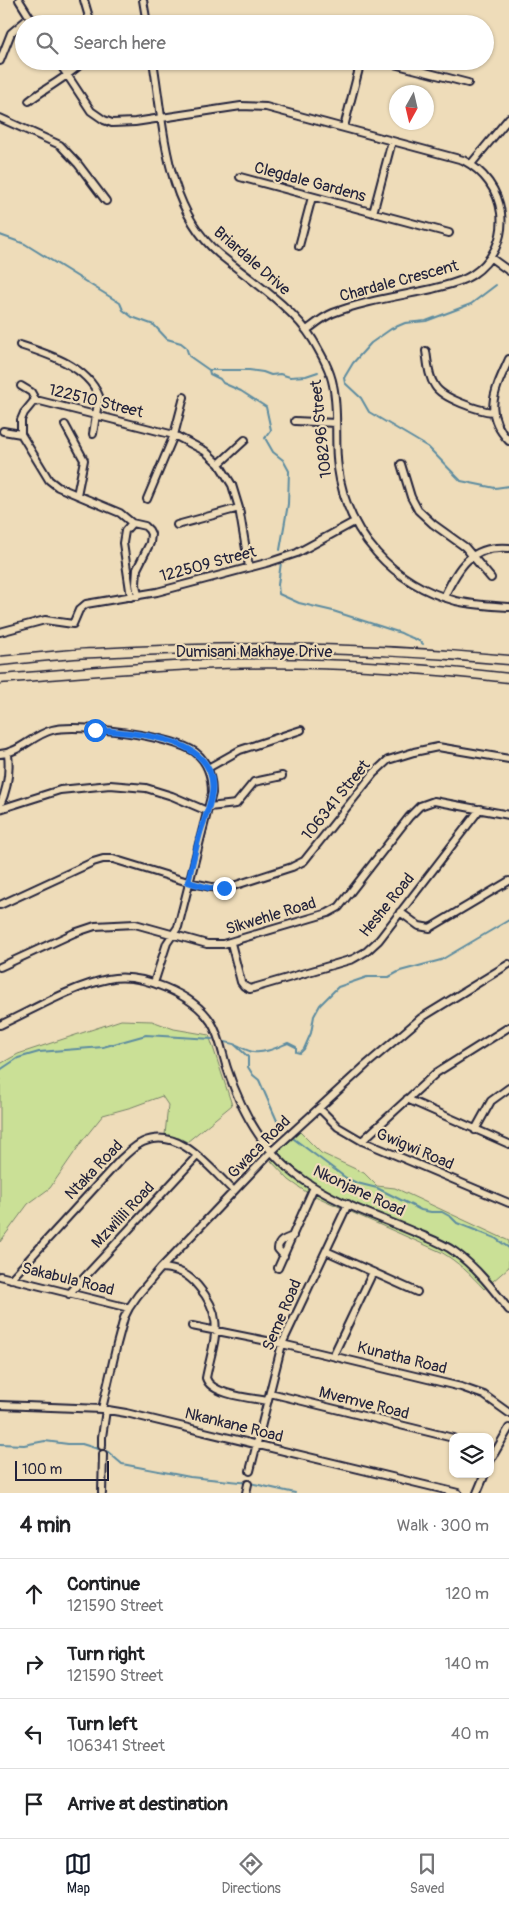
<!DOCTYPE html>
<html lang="en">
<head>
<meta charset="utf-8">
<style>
  body { margin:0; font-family:Pangolin,sans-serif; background:#f2f2f2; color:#202124 }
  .controls { position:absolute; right:15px; bottom:15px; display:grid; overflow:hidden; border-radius:10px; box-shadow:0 1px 4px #0004 }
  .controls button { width:45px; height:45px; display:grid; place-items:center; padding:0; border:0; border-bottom:1px solid #e0e0e0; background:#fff; color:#202124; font:25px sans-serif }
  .compass { position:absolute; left:389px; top:85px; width:45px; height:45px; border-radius:50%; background:#fff; box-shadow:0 1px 4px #0004; rotate:188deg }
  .scale { position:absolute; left:15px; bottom:12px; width:94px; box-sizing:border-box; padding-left:5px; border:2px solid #22223b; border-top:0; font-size:14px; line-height:18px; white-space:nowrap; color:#22223b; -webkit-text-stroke:4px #eedcb9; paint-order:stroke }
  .stop { position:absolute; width:15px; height:15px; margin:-11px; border:4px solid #1a73e8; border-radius:50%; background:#fff }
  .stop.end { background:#1a73e8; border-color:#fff; box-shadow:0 1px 5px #0008 }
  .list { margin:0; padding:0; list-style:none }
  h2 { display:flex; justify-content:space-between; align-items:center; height:65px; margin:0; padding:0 20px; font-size:21px }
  h2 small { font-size:16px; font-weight:400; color:#757577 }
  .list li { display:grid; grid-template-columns:32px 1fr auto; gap:15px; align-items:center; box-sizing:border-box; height:70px; padding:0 20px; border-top:1px solid #e0e0e0 }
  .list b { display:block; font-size:19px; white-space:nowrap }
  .list p { margin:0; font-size:16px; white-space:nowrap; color:#757577 }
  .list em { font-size:16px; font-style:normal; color:#757577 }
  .icon { flex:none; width:28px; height:28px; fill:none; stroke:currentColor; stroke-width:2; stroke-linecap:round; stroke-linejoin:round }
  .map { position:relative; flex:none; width:509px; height:1493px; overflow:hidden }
  .search { position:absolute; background:#fff; box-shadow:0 1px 4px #0004; left:15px; right:15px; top:15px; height:55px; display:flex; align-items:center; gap:12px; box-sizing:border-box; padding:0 18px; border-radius:28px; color:#757577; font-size:19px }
  .sheet { height:345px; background:#fff }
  nav { display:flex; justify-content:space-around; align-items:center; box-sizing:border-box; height:70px; border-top:1px solid #e0e0e0; background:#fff; font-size:14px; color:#757577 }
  nav a { display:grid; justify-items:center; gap:2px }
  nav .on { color:#111827 }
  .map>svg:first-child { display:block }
  .green { fill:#cae096; stroke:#768168 }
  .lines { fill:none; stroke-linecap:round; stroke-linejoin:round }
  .stream { stroke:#5d8ca0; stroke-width:2 }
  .minor-casing { stroke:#22223b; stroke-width:10 }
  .major-casing { stroke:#22223b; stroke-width:11 }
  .minor { stroke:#eedcb9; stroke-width:6 }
  .major { stroke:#eedcb9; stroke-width:8 }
  .route { stroke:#1a73e8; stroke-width:6 }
  .labels { text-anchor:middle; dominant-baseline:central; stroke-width:4.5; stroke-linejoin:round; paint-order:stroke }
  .street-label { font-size:16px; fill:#22223b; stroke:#eedcb9 }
</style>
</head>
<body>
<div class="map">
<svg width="509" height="1493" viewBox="0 0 509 1493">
  <rect width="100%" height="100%" fill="#eedcb9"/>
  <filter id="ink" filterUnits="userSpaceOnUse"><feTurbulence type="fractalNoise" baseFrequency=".02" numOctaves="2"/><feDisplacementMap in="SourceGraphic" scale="10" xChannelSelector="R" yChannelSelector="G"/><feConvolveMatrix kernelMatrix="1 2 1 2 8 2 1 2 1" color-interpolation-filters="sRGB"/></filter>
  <g filter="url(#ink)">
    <!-- green -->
    <path class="green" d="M121 1020 152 1021 174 1029 209 1035 232 1105 187 1142 179 1138 165 1135 168 1105 162 1096 132 1107 103 1115 83 1140 50 1188 28 1204 0 1242V1064L18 1054Z
      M300 1132 321 1153 364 1173 377 1186 395 1188 509 1241V1267L484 1289C470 1274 458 1262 441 1252L306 1192 289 1180 271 1161 279 1151Z"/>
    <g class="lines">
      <!-- stream -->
      <path class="stream" d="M0 235 25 244 120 303 123 310 132 317 154 325 167 339 181 343 186 347 189 356 209 370H249L263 372 271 375 280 374 290 377 306 376 318 372
        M496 285 471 304 426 321 405 323 391 329 371 343 353 363 344 378 345 383 361 398 369 412 428 447 461 481 495 488 509 486
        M209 370 210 374 220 379 223 383 241 391 266 407 271 430 265 438 273 452 283 460 289 471 288 504 280 550
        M281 562 278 585 279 594 299 603 333 611 401 633C407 637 419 639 423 644
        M225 1042 234 1044 245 1054 248 1057V1067L253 1075 259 1080 278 1123
        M234 1044C240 1046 247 1051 253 1052 264 1054 278 1047 288 1043L296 1047V1052L300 1053 304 1049 311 1033 314 1016 320 1005 338 987 367 977H389L400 971 441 960 509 920
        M0 1070 18 1058 39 1052 103 1047 146 1035 212 1039
        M294 1139 346 1178 357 1183 377 1188 421 1210 431 1212H442L451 1217 457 1223 495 1238 509 1248
        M0 1444 24 1445 45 1441 68 1444H82L108 1452 122 1464 190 1477 250 1483 295 1493"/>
      <!-- minor casing -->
      <g class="minor-casing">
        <path id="minor" d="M19 0 34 24
          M84 0 91 24
          M143 0 147 24
          M0 61 11 33 30 17
          M58 61 91 111 104 120 112 123 135 122 241 106 266 107 463 160C484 171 498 190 501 213 504 238 493 261 472 275 460 283 446 285 432 289 400 296 364 301 333 313 323 317 315 324 307 330
          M153 61C164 127 165 208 219 254 248 278 294 308 313 340 321 354 330 369 333 385 339 412 334 441 338 468 347 534 393 584 456 601 474 605 491 606 509 607
          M382 61 468 83
          M29 101C47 87 68 77 84 61
          M0 118 60 145 78 164 106 201
          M344 127 361 61
          M471 164 509 118
          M240 177 449 233
          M373 213 392 141
          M299 246 312 197
          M491 258 509 271
          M20 345C48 354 87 366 99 396L93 434
          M426 351C428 363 428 376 435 386 442 398 479 411 493 412
          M509 359C495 390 482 413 509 441
          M21 386 31 392 36 401
          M295 421 336 423
          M65 425 84 460 77 495
          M3 431 21 434
          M219 464 245 440
          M401 464 411 497 418 510 433 524 465 547 491 578
          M147 499 174 435 184 397
          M177 525 239 508
          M138 596 136 584 137 569 150 543 151 534 149 530 145 526 132 523 120 513 58 487 49 480 21 434V420L24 413 33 402 40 401 174 435 205 451 219 464 232 485 239 508 249 567
          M131 597 123 543 125 531 132 523
          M444 597C459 566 471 545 509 548
          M0 632 45 620 73 624 79 610 86 604 157 592 270 562 297 553 354 522
          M0 754C19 753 33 735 52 730 77 723 173 736 195 752 208 762 212 777 212 793L178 927 167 943 154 983
          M208 768 240 750 301 730
          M0 805C8 788 10 773 8 754
          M209 807 236 804 254 782 282 776
          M0 809 60 790 110 785 146 788 172 796 207 811
          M0 905 93 862 103 859H113L188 882 216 888 230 887 292 867 304 861 374 773 388 760 414 752 438 747 509 759
          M400 912 419 926 430 928 509 881
          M231 943 241 982 244 986 250 989 353 959 367 951 379 940 480 809
          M0 967 74 933 95 926 135 924 207 944H223L328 913 339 907 409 817 420 806 434 801 509 815
          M0 1025C35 1009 70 987 108 979 140 972 193 994 211 1022 220 1036 222 1053 227 1068 241 1111 264 1153 302 1179 335 1203 377 1216 414 1232 428 1238 443 1243 455 1252 477 1268 493 1289 509 1310
          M407 1099 509 1144
          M319 1108 338 1127 362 1141 509 1203
          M475 1130 491 1101 509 1088
          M362 1141 436 1073 509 1027
          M326 1251 417 1292
          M284 1256 278 1249C278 1241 285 1239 293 1236
          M161 1268C178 1269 188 1274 198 1286 227 1319 213 1341 206 1378 211 1395 252 1398 268 1401
          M278 1268 314 1187
          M0 1276 129 1308
          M11 1279 121 1159C128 1153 134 1146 143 1142 180 1126 210 1169 234 1191
          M69 1294 197 1156
          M192 1326 282 1344 461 1387 484 1395 509 1413
          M333 1356 373 1272
          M270 1393 453 1438
          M0 1405 102 1409 126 1413 458 1493
          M102 1409 117 1344 124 1318 129 1308 138 1295 161 1268 271 1152 366 1065 421 1018 509 964
          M102 1446V1437L106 1410
          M490 1461 509 1428
          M250 1471 282 1344 348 1204
          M102 1493 103 1454
          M246 1493 248 1484
          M477 1493 485 1474"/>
      </g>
      <!-- major casing -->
      <g class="major-casing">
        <path id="major" d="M0 661C32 658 63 654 95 653 233 645 371 647 509 660
          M0 679C64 674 128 668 192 665 298 660 404 666 509 678"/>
      </g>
      <!-- minor -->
      <use href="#minor" class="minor"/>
      <!-- major -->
      <use href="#major" class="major"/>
    </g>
  </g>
  <g class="lines" filter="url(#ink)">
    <!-- route -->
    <path class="route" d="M95 730C133 733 219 736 212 793 210 806 205 818 201 830 196 847 192 865 188 882L209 888H224"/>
  </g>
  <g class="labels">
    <!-- street labels -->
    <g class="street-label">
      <text transform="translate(310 182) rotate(15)">Clegdale Gardens</text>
      <text transform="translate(252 261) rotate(41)">Briardale Drive</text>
      <text transform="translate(399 281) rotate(-15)">Chardale Crescent</text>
      <text transform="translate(96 401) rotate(14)">122510 Street</text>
      <text transform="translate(321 429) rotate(-96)">108296 Street</text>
      <text transform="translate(208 564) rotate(-15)">122509 Street</text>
      <text x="254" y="652">Dumisani Makhaye Drive</text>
      <text transform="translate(336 800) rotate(-51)">106341 Street</text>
      <text transform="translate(387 905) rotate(-51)">Heshe Road</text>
      <text transform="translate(271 916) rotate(-17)">Sikwehle Road</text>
      <text transform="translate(259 1147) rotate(-45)">Gwaca Road</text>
      <text transform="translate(415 1149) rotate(23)">Gwigwi Road</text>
      <text transform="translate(94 1170) rotate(-46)">Ntaka Road</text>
      <text transform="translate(359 1191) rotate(25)">Nkonjane Road</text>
      <text transform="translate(123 1215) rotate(-47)">Mzwilili Road</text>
      <text transform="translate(68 1279) rotate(14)">Sakabula Road</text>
      <text transform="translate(282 1315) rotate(-67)">Seme Road</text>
      <text transform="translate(402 1358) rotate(14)">Kunatha Road</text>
      <text transform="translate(364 1403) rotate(14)">Mvemve Road</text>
      <text transform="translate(234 1425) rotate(14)">Nkankane Road</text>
    </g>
  </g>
</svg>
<div class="controls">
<button><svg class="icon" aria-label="layers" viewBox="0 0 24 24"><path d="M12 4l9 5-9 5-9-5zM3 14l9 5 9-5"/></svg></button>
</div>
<svg class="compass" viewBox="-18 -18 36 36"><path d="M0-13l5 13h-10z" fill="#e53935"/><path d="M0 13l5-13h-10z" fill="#757577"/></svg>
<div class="scale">100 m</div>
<div class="stop" style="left:95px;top:730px"></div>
<div class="stop end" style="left:224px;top:888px"></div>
<div class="search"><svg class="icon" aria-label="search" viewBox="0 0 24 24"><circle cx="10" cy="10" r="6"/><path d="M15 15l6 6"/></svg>Search here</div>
</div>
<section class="sheet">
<h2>4 min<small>Walk · 300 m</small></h2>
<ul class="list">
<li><svg class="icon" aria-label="ahead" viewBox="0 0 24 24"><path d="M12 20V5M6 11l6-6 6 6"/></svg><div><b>Continue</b><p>121590 Street</p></div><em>120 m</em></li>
<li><svg class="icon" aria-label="right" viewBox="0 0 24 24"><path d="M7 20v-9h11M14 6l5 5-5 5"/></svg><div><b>Turn right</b><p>121590 Street</p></div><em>140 m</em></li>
<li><svg class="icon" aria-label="left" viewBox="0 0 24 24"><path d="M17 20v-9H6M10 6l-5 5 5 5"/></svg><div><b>Turn left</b><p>106341 Street</p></div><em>40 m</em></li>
<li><svg class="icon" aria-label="arrive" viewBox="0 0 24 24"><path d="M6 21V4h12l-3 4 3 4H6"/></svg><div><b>Arrive at destination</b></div></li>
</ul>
</section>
<nav>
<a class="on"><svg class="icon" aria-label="map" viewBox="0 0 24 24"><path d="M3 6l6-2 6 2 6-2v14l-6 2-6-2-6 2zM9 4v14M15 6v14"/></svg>Map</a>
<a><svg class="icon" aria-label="directions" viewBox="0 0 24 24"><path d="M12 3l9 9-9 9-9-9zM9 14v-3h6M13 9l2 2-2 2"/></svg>Directions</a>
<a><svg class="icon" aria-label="saved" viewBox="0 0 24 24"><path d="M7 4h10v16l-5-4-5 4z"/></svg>Saved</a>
</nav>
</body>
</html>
